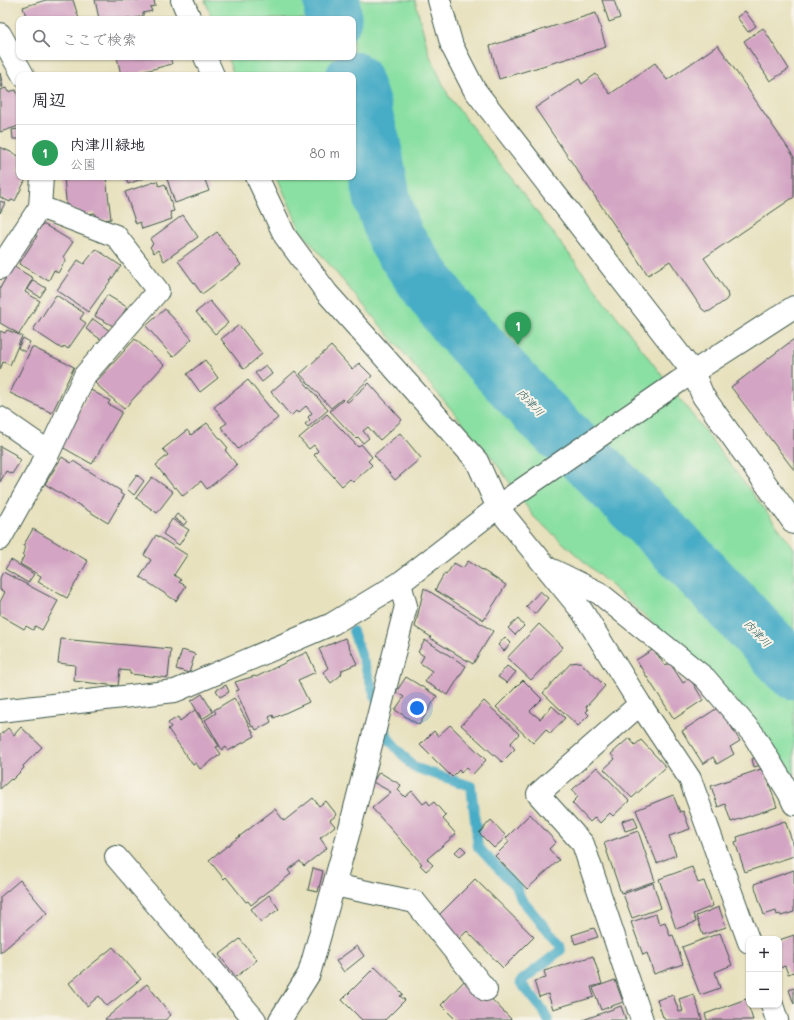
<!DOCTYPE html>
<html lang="ja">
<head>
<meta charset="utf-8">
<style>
  body { margin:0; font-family:Mali,"Klee One",sans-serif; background:#f2f2f3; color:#2b2b33 }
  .controls { position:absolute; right:12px; bottom:12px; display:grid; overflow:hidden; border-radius:8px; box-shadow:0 1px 3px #0004 }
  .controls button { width:36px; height:36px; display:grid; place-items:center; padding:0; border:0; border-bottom:1px solid #e1e1e2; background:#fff; color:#2b2b33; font:20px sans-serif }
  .you { position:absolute; left:417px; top:708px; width:14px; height:14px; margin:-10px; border:3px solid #fff; border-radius:50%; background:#1a73e8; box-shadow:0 0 0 6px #1a73e833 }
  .badge { display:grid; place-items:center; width:26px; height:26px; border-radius:50%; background:#d93025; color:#fff; font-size:13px; font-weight:700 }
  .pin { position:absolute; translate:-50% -33px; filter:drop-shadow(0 1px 2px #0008) }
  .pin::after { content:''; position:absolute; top:21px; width:14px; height:12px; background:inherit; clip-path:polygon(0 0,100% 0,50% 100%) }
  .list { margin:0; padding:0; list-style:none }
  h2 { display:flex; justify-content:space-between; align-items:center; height:52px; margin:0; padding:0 16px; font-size:17px }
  h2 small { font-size:13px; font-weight:400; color:#7c7c81 }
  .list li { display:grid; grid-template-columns:26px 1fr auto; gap:12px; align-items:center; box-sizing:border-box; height:56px; padding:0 16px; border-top:1px solid #e1e1e2 }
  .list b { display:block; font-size:15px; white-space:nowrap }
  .list p { margin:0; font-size:13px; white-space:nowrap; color:#7c7c81 }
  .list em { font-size:13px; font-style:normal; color:#7c7c81 }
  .icon { flex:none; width:22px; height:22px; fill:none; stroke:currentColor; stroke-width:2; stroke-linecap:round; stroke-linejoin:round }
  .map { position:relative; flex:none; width:794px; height:1020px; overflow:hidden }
  .search { position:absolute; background:#fff; box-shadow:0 1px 3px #0004; left:16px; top:16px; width:340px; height:44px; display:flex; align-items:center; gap:10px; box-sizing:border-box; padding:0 14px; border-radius:8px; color:#7c7c81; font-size:15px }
  .panel { position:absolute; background:#fff; box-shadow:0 1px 3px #0004; left:16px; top:72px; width:340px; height:108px; border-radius:8px }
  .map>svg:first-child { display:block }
  .green { fill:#8ae0a3; stroke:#548e6c }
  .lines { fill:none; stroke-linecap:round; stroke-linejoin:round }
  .stream { stroke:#46acc6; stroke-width:10 }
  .river { stroke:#46acc6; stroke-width:57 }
  .building { fill:#d3a4c3 }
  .street-casing { stroke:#3d5649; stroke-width:24 }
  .secondary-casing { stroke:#3d5649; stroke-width:24 }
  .street { stroke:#fff; stroke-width:22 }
  .secondary { stroke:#fff; stroke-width:22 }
  .labels { text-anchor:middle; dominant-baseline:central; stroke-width:4; stroke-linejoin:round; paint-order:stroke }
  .water-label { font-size:11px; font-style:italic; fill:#2b5e60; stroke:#f7f3e8 }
</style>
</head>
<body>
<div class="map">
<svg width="794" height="1020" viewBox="0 0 794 1020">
  <rect width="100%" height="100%" fill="#f7f3e8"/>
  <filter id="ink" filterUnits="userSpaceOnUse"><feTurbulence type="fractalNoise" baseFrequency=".025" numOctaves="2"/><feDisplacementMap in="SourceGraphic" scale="8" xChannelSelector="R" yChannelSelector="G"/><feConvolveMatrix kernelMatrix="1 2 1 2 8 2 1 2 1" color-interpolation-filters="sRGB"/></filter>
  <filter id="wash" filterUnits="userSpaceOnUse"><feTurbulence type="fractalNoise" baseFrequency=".012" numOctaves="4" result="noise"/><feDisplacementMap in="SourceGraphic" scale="16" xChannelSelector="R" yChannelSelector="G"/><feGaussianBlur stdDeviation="0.9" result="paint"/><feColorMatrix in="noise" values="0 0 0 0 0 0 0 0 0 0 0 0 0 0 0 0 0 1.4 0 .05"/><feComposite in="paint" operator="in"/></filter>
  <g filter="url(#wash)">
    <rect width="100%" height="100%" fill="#e7e1be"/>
    <!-- green -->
    <path class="green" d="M205 0H415L429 54 449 97 794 548V777L740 705 654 624 534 517 493 459 301 231 277 177H353V75H234L227 57H353V19H212Z"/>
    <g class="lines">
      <!-- stream -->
      <path class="stream" d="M353 631 377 702
        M382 718 388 738 413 767 471 786 478 847 517 888 521 899 560 945 561 950 520 982 543 1010 548 1020"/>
      <!-- river -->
      <path class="river" d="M332 0 333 19
        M353 80 361 103 372 143 383 202 396 239 423 278 457 324 539 412 692 563 794 671"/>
    </g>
    <g id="blocks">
      <!-- building -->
      <path class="building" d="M46 0H73L79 19H27L23 7Z
        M95 0H154L155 6 150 7 152 11 143 13V16L132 19H99Z
        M602 0H614L620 18 609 22Z
        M745 11 756 26 748 32 737 17Z
        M596 13 606 47 499 79 490 46Z
        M763 28 789 69 770 81 744 41Z
        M718 45 794 157V197L704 258 727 292 728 297 726 300 710 311 706 312 702 309 670 261 648 275 535 108 579 79 582 84 596 74 610 94 655 63 667 80Z
        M117 57H170L172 64 130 75H121Z
        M0 73 3 87H0Z
        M6 88 8 92 16 90 19 98V126L0 132V90Z
        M19 129V139H13L12 130Z
        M0 147 19 156V177H27L15 201 11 200 10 202 0 197Z
        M64 177H106L111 219 95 221V213L79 215V210L67 211Z
        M125 177H147L128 184Z
        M172 177H204L209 191 175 203 167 179Z
        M157 181 159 186 165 184 174 211 170 212 172 219 142 229 140 222 136 224 125 192Z
        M0 201 5 203 0 213Z
        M183 215 198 237 164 261 158 250 154 253 150 247 153 244 150 239Z
        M40 225H45L73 242 63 257 66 259 58 273 54 270 49 280 45 278 44 279 19 264 37 236 34 234Z
        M217 232 241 265 202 294 178 261Z
        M96 249 121 266 88 312 57 290 78 260 84 264Z
        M13 266 33 278 25 292 40 301 19 334 0 323V288Z
        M33 280 46 288 40 297 27 289Z
        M56 295 84 313 80 319 86 323 68 349 64 346 62 349 33 330Z
        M107 295 127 307 115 327 95 316Z
        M210 301 228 323 215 334 196 312Z
        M165 309 192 339 173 357 146 326Z
        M93 319 110 331 103 341 86 329Z
        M239 325 262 354 244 369 221 339Z
        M7 330 22 336 10 365 3 362 0 370V331L5 333Z
        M23 338 30 342 25 352 18 348Z
        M135 339 164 365 124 409 95 383Z
        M794 339V470L731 387Z
        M331 346 352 369 359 363 372 376 346 401 348 402 369 383 402 420 380 440 368 427 363 431 369 438 363 443 358 437 356 439 330 411 343 400 342 399 331 408 300 374Z
        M32 347 74 367 52 413 10 393Z
        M205 360 218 378 200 392 187 374Z
        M266 365 272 374 262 382 255 373Z
        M295 371 328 410 308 427 305 424 310 420 308 417 312 413 306 406 298 413 296 411 291 416 271 392Z
        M248 380 278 418 238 449 221 427 227 423 214 407Z
        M91 390 110 401 108 404 122 412 92 464 62 447 64 437Z
        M327 414 358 447 361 444 372 457 368 461 372 465 353 482 350 479 342 486 314 455 318 451 314 445 309 449 299 438Z
        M207 423 228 448 225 450 237 465 207 489 201 481 183 496 176 487 174 488 156 465 168 455 163 449 187 430 191 435Z
        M400 433 421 458 395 480 374 455Z
        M0 446 16 455 15 457 21 460 12 474 6 471 0 482Z
        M62 457 71 463 73 461 121 491 120 493 124 496 108 523 45 484Z
        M137 475 144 481 134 495 127 489Z
        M152 477 173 492 157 513 136 498Z
        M177 514 187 521 184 525 174 518Z
        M172 519 189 530 179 545 163 534Z
        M33 529 88 561 67 598 38 582 41 576 20 564 24 556 22 555 26 548 23 546Z
        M156 535 187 555 174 575 181 580 179 582 186 586 176 601 140 577 151 560 144 555Z
        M11 560 34 574 28 583 5 569Z
        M468 561 506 585 484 620 435 590 444 574 446 575 454 563 463 568Z
        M3 572 58 601 42 630 35 626 33 630 26 626 24 629 0 615V602L5 592 0 590V578Z
        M424 588 493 631 473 664 430 638 431 637 415 627Z
        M540 591 548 598 535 614 526 607Z
        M518 619 524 626 515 635 508 628Z
        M539 624 563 647 531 680 507 658Z
        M505 637 511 643 504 651 498 645Z
        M345 638 357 664 342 670 341 675 331 683 323 672 328 668 319 649Z
        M61 639 171 649 168 678 130 674V671L120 670 118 686 74 681 75 665 58 663Z
        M425 640 466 666 448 695 425 682 432 671 420 663 424 656 418 652Z
        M654 649 665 666 670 663 683 683 690 678 703 700 674 719 636 660Z
        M182 650 195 654 189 673 176 669Z
        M307 652 316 672 298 680 309 702 274 718 273 715 269 717 271 722 256 730 254 726 252 727 236 691 239 690 235 682 255 676 256 677Z
        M580 662 605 686 586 707 588 710 586 712 589 715 578 726 543 693 571 663Z
        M507 666 516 672 507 683 498 677Z
        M406 677 437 696 419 725 395 710 404 697 396 692Z
        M523 680 542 699 530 711 540 719 552 706 565 718 550 734 546 729 533 743 496 707Z
        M226 685 229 692 220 697 216 690Z
        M202 694 213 712 202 719 191 701Z
        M234 698 255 736 228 751 226 747 222 750 205 720 216 713 214 710Z
        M484 701 519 734 510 744 515 749 502 762 461 725Z
        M719 707 740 741 730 747 734 754 717 764 713 757 703 764 682 731Z
        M195 710 219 746 216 747 221 754 200 769 196 763 193 765 168 729 171 727 168 723 178 717 180 721Z
        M450 725 486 760 473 774 466 767 461 773 459 770 452 777 420 745 434 731 438 736Z
        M21 727 42 747 23 766 24 768 12 780 11 779 0 789V735L8 728 14 735Z
        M629 738 635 745 641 740 666 767 632 798 604 769 615 759 611 754Z
        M758 756 761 765 754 767 752 759Z
        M597 767 629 801 613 816 610 813 600 823 595 817 590 822 572 803 578 797 572 790Z
        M764 768 777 807 731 822 725 804 718 807 711 786Z
        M379 772 401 785 398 790 405 797 412 791 423 804 427 801 430 805 434 802 446 816 443 819 456 834 427 859 433 865 426 871 420 865 422 864 372 808 391 792 373 782Z
        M673 795 680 812 683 811 690 829 669 836 676 855 657 863 636 810Z
        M313 798 319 806 326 801 337 815 330 820 335 826 320 838 327 848 304 866 300 861 288 870 291 874 251 905 248 901 246 902 226 877 224 879 209 860 275 809 284 821Z
        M530 814 556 842 549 849 559 860 527 889 495 856 509 842 506 838Z
        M634 817 638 827 625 831 622 821Z
        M491 820 505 835 503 838 504 839 494 848 479 833Z
        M785 821 794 846V856L745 872 735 842 738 841 737 837Z
        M638 831 655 881 621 893 604 843Z
        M461 846 466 851 460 856 455 852Z
        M692 867 698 883 704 881 713 906 693 914 696 922 676 929 659 879Z
        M313 868 323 871 318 892 308 890Z
        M794 870V912L781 916 780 914 777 915 776 911 764 915 754 884Z
        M475 879 534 937 503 968 467 931 457 941 435 919Z
        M20 880 47 913 0 953V897Z
        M653 883 661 908 632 918 623 894Z
        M269 895 279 909 261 922 251 909Z
        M719 907 726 927 703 935 696 916Z
        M656 914 659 924 665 922 670 936 673 935 683 964 654 974 647 953 643 955 631 922Z
        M594 928 598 937 575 944 572 935Z
        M720 933 732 965 715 972 720 988 700 995 682 947Z
        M794 935V972L788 974 785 966 780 968 779 966V940Z
        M240 939 257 960 236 977 219 955Z
        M357 946 364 956 344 972 336 961Z
        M113 947 141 979 107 1006 99 996 87 1006 69 983Z
        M593 956 602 984 591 987 594 997 553 1009 548 994 539 997 534 981 546 978 544 971Z
        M375 967 403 994 400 996 405 1000 385 1020H362L342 1000Z
        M469 976 512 1020H456L441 1005Z
        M615 980 623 1002 601 1010 593 988Z
        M147 984 171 1015 165 1020H106L105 1019Z
        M794 988V1004L789 990Z
        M694 994 702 1020H665L664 1017H663L657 1000 673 995 679 1012 683 1011 679 999Z
        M746 999 753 1020H707L705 1014Z
        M621 1006 626 1020H583Z"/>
    </g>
  </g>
  <g filter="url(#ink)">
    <use href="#blocks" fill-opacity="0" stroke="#3d5649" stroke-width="1"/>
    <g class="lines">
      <!-- street casing -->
      <g class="street-casing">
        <path id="street" d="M182 0 190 19
          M0 34 23 75
          M205 57 213 75
          M257 177 285 236 327 293 477 461 498 508 582 611 640 704 690 779 749 942
          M0 268 40 207 42 177
          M693 372 703 396 794 523
          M0 418 49 452
          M0 539 49 452 85 375 158 291 116 236 40 207
          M552 570 599 593 705 678 753 734 789 793 794 804
          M640 704 538 794 583 844 642 1020
          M0 711 175 691 332 624 400 583 511 497 678 382 794 307
          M116 857 255 1020
          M334 885 415 902 486 990
          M772 1005 777 1020
          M280 1020 309 974 351 824 406 606 400 583"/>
      </g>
      <!-- secondary casing -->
      <g class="secondary-casing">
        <path id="secondary" d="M439 0 452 46 474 89 693 372"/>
      </g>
      <!-- street -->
      <use href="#street" class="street"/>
      <!-- secondary -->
      <use href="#secondary" class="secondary"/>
    </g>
  </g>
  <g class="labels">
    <!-- water labels -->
    <g class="water-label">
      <text transform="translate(531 402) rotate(47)">内津川</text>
      <text transform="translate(758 633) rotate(47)">内津川</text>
    </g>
  </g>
</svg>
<div class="controls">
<button>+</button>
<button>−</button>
</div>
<div class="you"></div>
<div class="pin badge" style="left:518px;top:345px;background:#2e9e5b">1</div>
<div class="search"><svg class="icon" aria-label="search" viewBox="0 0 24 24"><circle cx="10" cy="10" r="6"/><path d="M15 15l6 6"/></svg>ここで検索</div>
<section class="panel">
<h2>周辺<small></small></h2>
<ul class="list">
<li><span class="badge" style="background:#2e9e5b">1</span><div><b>内津川緑地</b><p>公園</p></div><em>80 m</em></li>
</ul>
</section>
</div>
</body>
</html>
